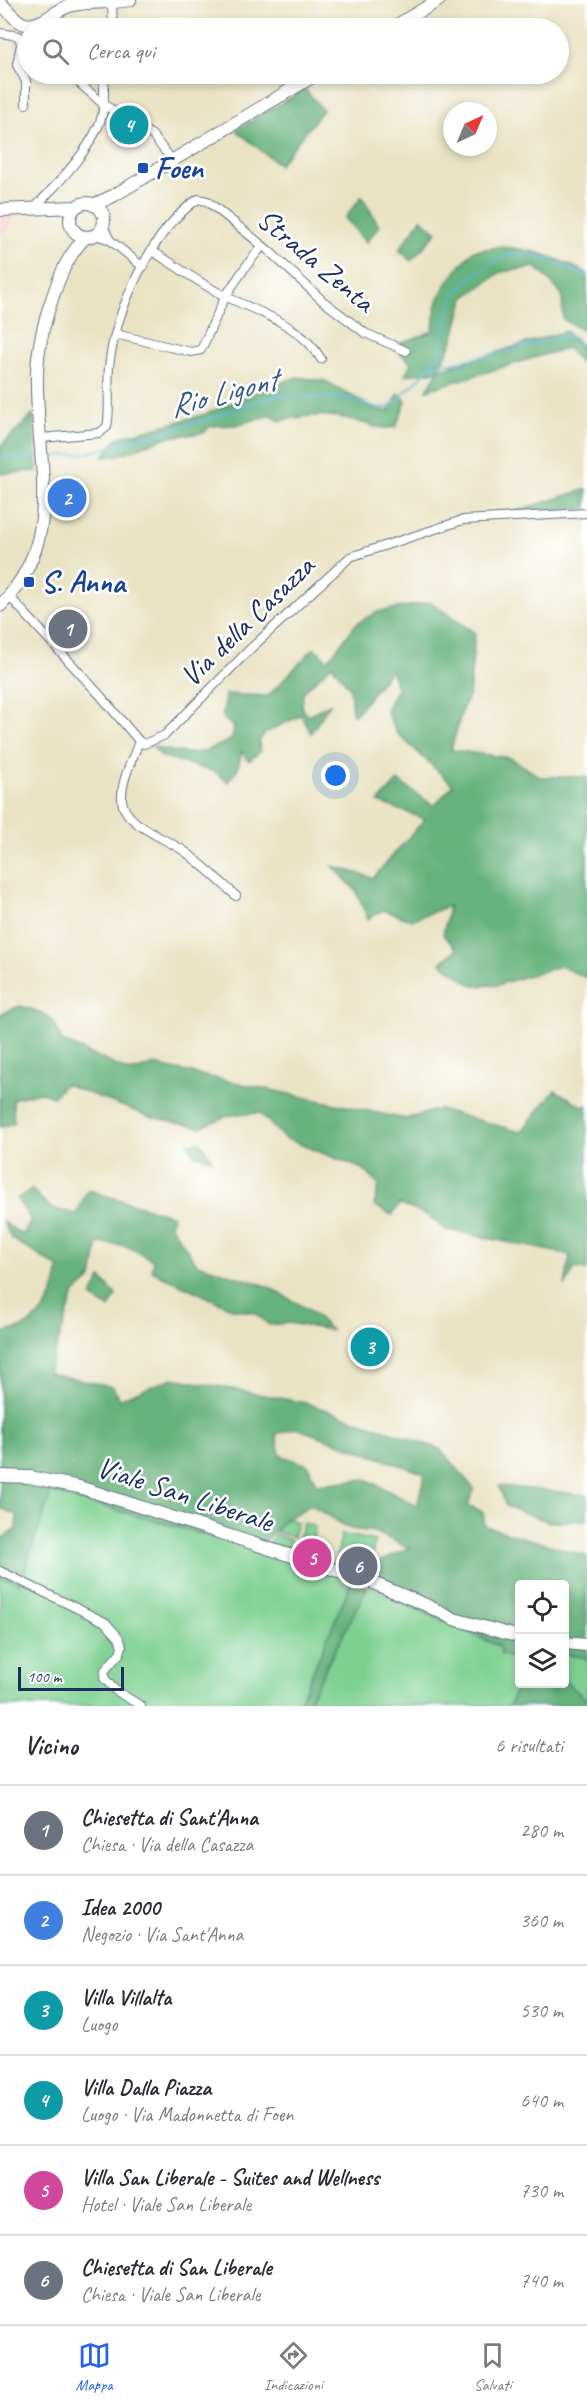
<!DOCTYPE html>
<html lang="it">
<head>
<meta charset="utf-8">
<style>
  body { margin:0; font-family:Caveat,sans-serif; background:#f7f7f7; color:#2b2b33 }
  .controls { position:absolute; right:18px; bottom:18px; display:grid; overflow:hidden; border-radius:6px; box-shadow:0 3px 9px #0003 }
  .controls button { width:54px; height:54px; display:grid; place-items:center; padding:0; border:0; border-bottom:2px solid #e1e1e2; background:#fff; color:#2b2b33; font:30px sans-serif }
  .compass { position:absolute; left:443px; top:102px; width:54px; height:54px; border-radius:50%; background:#fff; box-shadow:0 3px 9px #0003; rotate:44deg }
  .scale { position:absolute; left:18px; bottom:15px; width:106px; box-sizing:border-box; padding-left:6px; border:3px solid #1b2f5e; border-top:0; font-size:16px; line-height:21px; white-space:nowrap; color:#1b2f5e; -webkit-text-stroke:4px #fff; paint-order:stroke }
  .you { position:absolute; left:336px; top:776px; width:21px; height:21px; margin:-15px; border:4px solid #fff; border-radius:50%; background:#1a73e8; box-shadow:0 0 0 9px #1a73e833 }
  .badge { display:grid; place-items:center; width:39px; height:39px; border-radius:50%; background:#2563eb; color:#fff; font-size:20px; font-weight:700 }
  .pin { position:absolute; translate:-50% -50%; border:3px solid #fff; box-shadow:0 2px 6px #0006 }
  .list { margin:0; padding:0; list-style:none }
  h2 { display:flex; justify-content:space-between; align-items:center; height:78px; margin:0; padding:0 24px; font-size:26px }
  h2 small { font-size:20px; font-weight:400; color:#7c7c81 }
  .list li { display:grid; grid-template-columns:39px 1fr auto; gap:18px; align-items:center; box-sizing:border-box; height:90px; padding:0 24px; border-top:2px solid #e1e1e2 }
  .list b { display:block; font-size:22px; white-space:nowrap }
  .list p { margin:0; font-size:20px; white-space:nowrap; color:#7c7c81 }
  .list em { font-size:20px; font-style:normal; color:#7c7c81 }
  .icon { flex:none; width:33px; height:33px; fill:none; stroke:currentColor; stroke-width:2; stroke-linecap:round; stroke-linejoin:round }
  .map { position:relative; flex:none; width:587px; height:1706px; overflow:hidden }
  .search { position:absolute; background:#fff; box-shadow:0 3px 9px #0003; left:18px; right:18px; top:18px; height:66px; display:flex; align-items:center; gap:15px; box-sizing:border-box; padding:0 21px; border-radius:33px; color:#7c7c81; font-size:22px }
  .sheet { height:618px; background:#fff }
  nav { display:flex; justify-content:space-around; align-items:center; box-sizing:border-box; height:84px; border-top:2px solid #e1e1e2; background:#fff; font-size:16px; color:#7c7c81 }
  nav a { display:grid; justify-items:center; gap:3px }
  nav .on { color:#2563eb }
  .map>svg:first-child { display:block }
  .built { fill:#f7d0cd }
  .green { fill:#7ed091; stroke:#4c8078; stroke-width:1.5 }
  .forest { fill:#66b27b; stroke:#40706c; stroke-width:1.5; fill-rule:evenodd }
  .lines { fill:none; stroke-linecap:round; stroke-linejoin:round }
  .stream { stroke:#5bb1d7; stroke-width:2 }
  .street-casing { stroke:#636e81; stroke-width:10 }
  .secondary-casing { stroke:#636e81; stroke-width:14 }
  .street { stroke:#fff; stroke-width:8 }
  .secondary { stroke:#fff; stroke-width:12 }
  .transit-dot { fill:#1a4fb4; stroke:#fff; stroke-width:2 }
  .labels { text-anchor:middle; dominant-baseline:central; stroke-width:5; stroke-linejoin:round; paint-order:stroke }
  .transit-label { font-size:30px; font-weight:bold; fill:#164399; stroke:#fff; text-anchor:start }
  .street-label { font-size:30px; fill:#1b2f5e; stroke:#fff }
  .water-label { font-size:32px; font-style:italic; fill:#315c88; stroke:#fff }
</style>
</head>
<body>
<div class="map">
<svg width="587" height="1706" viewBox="0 0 587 1706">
  <rect width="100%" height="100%" fill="#fff"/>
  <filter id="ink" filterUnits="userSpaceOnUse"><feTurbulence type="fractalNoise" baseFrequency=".0167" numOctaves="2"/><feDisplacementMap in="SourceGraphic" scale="12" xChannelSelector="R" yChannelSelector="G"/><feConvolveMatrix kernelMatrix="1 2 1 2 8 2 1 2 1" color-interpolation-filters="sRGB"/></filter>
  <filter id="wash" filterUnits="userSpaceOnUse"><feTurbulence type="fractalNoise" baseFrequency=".008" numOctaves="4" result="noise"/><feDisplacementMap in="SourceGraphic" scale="24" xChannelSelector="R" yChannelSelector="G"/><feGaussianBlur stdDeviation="1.35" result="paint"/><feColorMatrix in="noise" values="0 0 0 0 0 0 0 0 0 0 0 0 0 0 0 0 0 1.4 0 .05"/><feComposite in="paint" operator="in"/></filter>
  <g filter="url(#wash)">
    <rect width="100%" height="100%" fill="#e9e3c3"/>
    <!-- built -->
    <path class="built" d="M0 213 18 214 0 237Z"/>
    <!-- green -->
    <path class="green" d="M51 1492 349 1575 352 1581 298 1706H0V1577L20 1583Z
      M282 1517 297 1522 293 1537 276 1532Z
      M303 1523 315 1527 313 1538 310 1541 298 1538Z
      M274 1534 290 1540 288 1549 269 1545Z
      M342 1534 375 1541 369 1569 361 1567 362 1564 356 1562 355 1566 335 1562Z
      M297 1542 308 1545V1558L293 1551Z
      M363 1585 392 1591 401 1602 498 1646 519 1661V1683L509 1706H306L367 1588Z
      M564 1654 587 1658V1700L565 1681Z"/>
    <!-- forest -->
    <path class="forest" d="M305 89 323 110 279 165 236 130Z
      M362 196 379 226 366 243 345 218Z
      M421 219 437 232 411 261 399 250Z
      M498 247C531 247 558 259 587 273V333L563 319 562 294 536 267 501 272 464 298 454 338 439 370 566 331 587 354V369L567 348 427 390 438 371 405 375 411 363 393 346 433 331C434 293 449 278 473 251Z
      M297 377 326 381 376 410 389 411 399 393 406 401 396 427C375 430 364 422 345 418 322 413 301 416 279 421L272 415 235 425 210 426 204 433 168 437 116 456 103 457 117 438 206 414 256 392Z
      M33 415 37 471 0 474V446Z
      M587 489V508L506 514Z
      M430 602 475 633 469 696 463 707 451 750 511 758 540 777H587V978L560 966 497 985 473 986 441 963 457 949 443 935 449 906 411 920 383 910 368 919 356 891 333 866 373 878 425 819 378 802 398 781 434 806 453 785 396 732 386 710 397 688 391 669 355 715 352 712 350 688 332 665 303 692 302 710 308 715 330 704 311 733 301 715 265 733 259 741 260 752 249 761 242 752 237 770 228 782 215 772 161 756 152 746C187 756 199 757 232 739L234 728 223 717 225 694 268 696 314 648 328 660 357 623 377 612Z
      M20 1006C47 1014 53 1014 62 1041L130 1072 154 1065 406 1119 439 1109 521 1132 555 1090 584 1107 587 1104V1270L575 1268 565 1286 570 1255 444 1229 427 1215 399 1204 392 1215 374 1206 379 1185 363 1169 284 1138 260 1113 230 1115 200 1127 150 1117 65 1084 53 1097 39 1092 13 1099 14 1123 0 1127V1014Z
      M200 1142 212 1159 194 1154 188 1143Z
      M31 1189 51 1208 76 1214 88 1190 173 1216 170 1225 197 1264 267 1286 311 1311 331 1330 288 1323 269 1325 255 1313 233 1309 152 1271 153 1260 127 1246 98 1243 92 1278 74 1294 48 1373 113 1387 119 1399 173 1378 306 1403 440 1449 474 1489 468 1505 483 1512 485 1526 587 1556V1658L565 1654 564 1584H520V1661H518L501 1654 498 1645 401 1602 375 1571 378 1562 409 1548 375 1532 350 1529 311 1505 286 1519 256 1549 51 1492 20 1583 0 1577V1540L16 1529 17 1515 0 1508V1334C7 1330 16 1331 23 1327 47 1315 55 1293 59 1268L12 1239 3 1222 23 1235 31 1220 17 1199ZM296 1428 425 1474 417 1506 366 1479 316 1484 308 1465 280 1455 276 1434Z
      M101 1278 116 1295 109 1308 91 1297Z
      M499 1486 587 1495V1520L549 1522 506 1506Z
      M352 1581 367 1588 306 1706H298Z
      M565 1681 587 1700V1706H509L519 1683 564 1684Z"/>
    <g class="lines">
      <!-- stream -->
      <path class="stream" d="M432 367 495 354 566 335 573 337 587 351
        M0 457 38 458
        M47 457 87 453 205 420 274 396 346 398 378 408 390 407 420 378 439 355 453 296 470 278 503 256 534 254 587 276"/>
    </g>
  </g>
  <g filter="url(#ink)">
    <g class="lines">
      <!-- street casing -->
      <g class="street-casing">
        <path id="street" d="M112 3 113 28
          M0 33 19 36 28 42
          M19 36 21 44 17 65 26 81V104
          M69 74 103 104 152 135 172 160
          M33 209C55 187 98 143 103 111 105 99 103 86 105 74
          M103 226 110 240
          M97 235 110 240 143 267
          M152 251C177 266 201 285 227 297 260 313 302 325 321 359
          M115 334 191 352 201 350 225 297 244 269 262 246
          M41 438 99 433 107 427C111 408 107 387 109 367 115 311 151 231 198 199L207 201 268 250 323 301 365 333 406 351
          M9 596 99 694 139 741 144 744 165 735 248 651 350 557 463 520 587 513
          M139 741C133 759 121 780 122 799 122 825 169 839 187 853 204 866 220 881 236 896
          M0 1571 105 1622 119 1638 122 1646 120 1653 105 1670 104 1678 115 1690 141 1706"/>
      </g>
      <!-- secondary casing -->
      <g class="secondary-casing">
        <path id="secondary" d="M0 2C7 9 16 22 25 24 39 28 56 10 69 6 88 0 110 4 130 0
          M392 28 439 0
          M70 220a17 17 0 1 1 34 0a17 17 0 1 1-34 0Z
          M93 205 113 196 317 74
          M0 210 76 207
          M0 606C68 537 35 460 37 376 37 349 44 322 53 296 60 275 69 253 86 237
          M0 1476 29 1477 79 1487 366 1580 426 1605 454 1619 520 1637
          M564 1643 587 1645"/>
      </g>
      <!-- street -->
      <use href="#street" class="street"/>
      <!-- secondary -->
      <use href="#secondary" class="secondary"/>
    </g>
  </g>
  <!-- markers -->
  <g class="transit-dot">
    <rect x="137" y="162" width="12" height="12" rx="3"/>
    <rect x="23" y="576" width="12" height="12" rx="3"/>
  </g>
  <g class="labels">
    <!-- transit labels -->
    <g class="transit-label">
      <text x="155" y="168">Foen</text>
      <text x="41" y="582">S. Anna</text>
    </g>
    <!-- street labels -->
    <g class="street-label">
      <text transform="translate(316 260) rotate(40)">Strada Zenta</text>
      <text transform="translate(247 621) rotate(-44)">Via della Casazza</text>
      <text transform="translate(185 1494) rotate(18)">Viale San Liberale</text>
    </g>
    <!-- water labels -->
    <g class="water-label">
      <text transform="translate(223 393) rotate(-15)">Rio Ligont</text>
    </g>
  </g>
</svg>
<div class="controls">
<button><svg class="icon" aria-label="locate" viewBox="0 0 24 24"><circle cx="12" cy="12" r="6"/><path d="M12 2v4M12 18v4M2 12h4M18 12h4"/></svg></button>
<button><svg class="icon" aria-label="layers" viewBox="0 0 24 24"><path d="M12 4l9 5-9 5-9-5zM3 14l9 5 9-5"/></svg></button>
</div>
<svg class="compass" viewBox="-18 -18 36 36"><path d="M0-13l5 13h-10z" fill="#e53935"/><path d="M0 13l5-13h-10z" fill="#7c7c81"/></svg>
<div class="scale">100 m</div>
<div class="you"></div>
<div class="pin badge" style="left:68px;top:629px;background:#6b7280">1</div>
<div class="pin badge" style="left:67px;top:498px;background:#3f7fe0">2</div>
<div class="pin badge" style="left:370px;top:1347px;background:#0f9aa8">3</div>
<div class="pin badge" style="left:129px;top:125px;background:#0f9aa8">4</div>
<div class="pin badge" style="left:312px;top:1558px;background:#d1479c">5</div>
<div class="pin badge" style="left:358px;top:1566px;background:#6b7280">6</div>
<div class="search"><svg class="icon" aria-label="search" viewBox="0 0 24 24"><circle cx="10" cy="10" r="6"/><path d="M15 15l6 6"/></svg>Cerca qui</div>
</div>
<section class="sheet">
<h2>Vicino<small>6 risultati</small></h2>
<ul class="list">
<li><span class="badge" style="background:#6b7280">1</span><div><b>Chiesetta di Sant'Anna</b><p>Chiesa · Via della Casazza</p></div><em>280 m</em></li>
<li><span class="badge" style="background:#3f7fe0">2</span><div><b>Idea 2000</b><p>Negozio · Via Sant'Anna</p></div><em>360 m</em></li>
<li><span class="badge" style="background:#0f9aa8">3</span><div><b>Villa Villalta</b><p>Luogo</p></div><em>530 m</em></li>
<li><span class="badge" style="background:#0f9aa8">4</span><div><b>Villa Dalla Piazza</b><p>Luogo · Via Madonnetta di Foen</p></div><em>640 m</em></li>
<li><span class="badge" style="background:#d1479c">5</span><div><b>Villa San Liberale - Suites and Wellness</b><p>Hotel · Viale San Liberale</p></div><em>730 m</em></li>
<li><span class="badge" style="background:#6b7280">6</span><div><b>Chiesetta di San Liberale</b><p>Chiesa · Viale San Liberale</p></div><em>740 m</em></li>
</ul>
</section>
<nav>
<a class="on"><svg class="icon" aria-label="map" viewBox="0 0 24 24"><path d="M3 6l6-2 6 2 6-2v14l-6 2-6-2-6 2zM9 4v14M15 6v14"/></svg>Mappa</a>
<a><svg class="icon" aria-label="directions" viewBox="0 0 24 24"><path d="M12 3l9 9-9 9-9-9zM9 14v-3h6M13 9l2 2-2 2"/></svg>Indicazioni</a>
<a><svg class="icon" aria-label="saved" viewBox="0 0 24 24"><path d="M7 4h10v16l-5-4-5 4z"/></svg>Salvati</a>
</nav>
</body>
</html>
